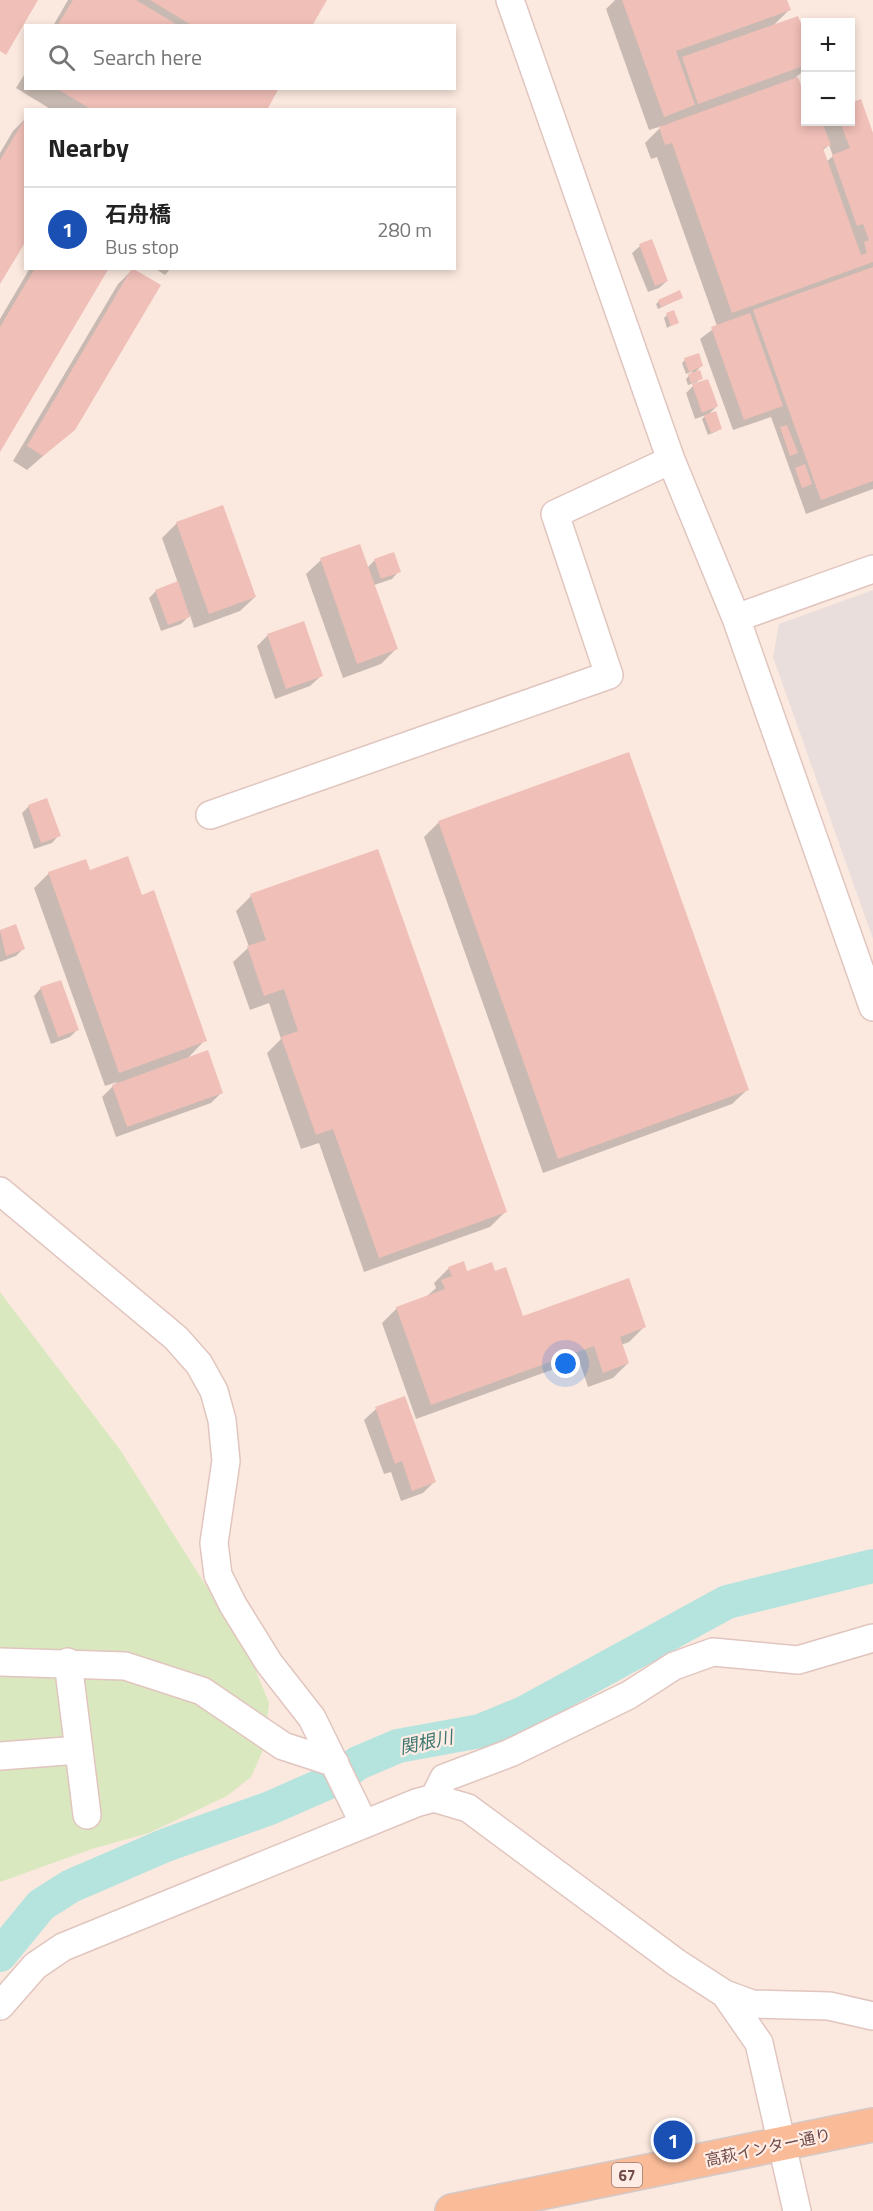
<!DOCTYPE html>
<html lang="en">
<head>
<meta charset="utf-8">
<style>
  body { margin:0; font-family:"Titillium Web","Noto Sans JP",sans-serif; background:#f6f6f6; color:#222 }
  .controls { position:absolute; right:18px; top:18px; display:grid; overflow:hidden; border-radius:0px; box-shadow:0 3px 9px #0003 }
  .controls button { width:54px; height:54px; display:grid; place-items:center; padding:0; border:0; border-bottom:2px solid #e0e0e0; background:#fff; color:#222; font:30px sans-serif }
  .you { position:absolute; left:566px; top:1364px; width:21px; height:21px; margin:-15px; border:4px solid #fff; border-radius:50%; background:#1a73e8; box-shadow:0 0 0 9px #1a73e833 }
  .badge { display:grid; place-items:center; width:39px; height:39px; border-radius:50%; background:#d93025; color:#fff; font-size:20px; font-weight:700 }
  .pin { position:absolute; translate:-50% -50%; border:3px solid #fff; box-shadow:0 2px 6px #0006 }
  .list { margin:0; padding:0; list-style:none }
  h2 { display:flex; justify-content:space-between; align-items:center; height:78px; margin:0; padding:0 24px; font-size:26px }
  h2 small { font-size:20px; font-weight:400; color:#767676 }
  .list li { display:grid; grid-template-columns:39px 1fr auto; gap:18px; align-items:center; box-sizing:border-box; height:84px; padding:0 24px; border-top:2px solid #e0e0e0 }
  .list b { display:block; font-size:22px; white-space:nowrap }
  .list p { margin:0; font-size:20px; white-space:nowrap; color:#767676 }
  .list em { font-size:20px; font-style:normal; color:#767676 }
  .icon { flex:none; width:33px; height:33px; fill:none; stroke:currentColor; stroke-width:2; stroke-linecap:round; stroke-linejoin:round }
  .map { position:relative; flex:none; width:873px; height:2211px; overflow:hidden }
  .search { position:absolute; background:#fff; box-shadow:0 3px 9px #0003; left:24px; top:24px; width:432px; height:66px; display:flex; align-items:center; gap:15px; box-sizing:border-box; padding:0 21px; border-radius:0px; color:#767676; font-size:22px }
  .panel { position:absolute; background:#fff; box-shadow:0 3px 9px #0003; left:24px; top:108px; width:432px; height:162px; border-radius:0px }
  .map>svg:first-child { display:block }
  .industrial { fill:#e9dedb }
  .green { fill:#dae8bf }
  .shadow { fill:#0003; fill-rule:evenodd }
  .lines { fill:none; stroke-linecap:round; stroke-linejoin:round }
  .river { stroke:#b5e3de; stroke-width:34 }
  .building { fill:#f0bfb7 }
  .minor-casing { stroke:#e1c5bf; stroke-width:30 }
  .major-casing { stroke:#d4c9c8; stroke-width:36 }
  .minor { stroke:#fff; stroke-width:27 }
  .major { stroke:#f9bb98; stroke-width:33 }
  .labels { text-anchor:middle; dominant-baseline:central; stroke-width:4.5; stroke-linejoin:round; paint-order:stroke }
  .shield { fill:#ffede5; stroke:#9b7c77; stroke-width:1.5 }
  .shield-label { font-size:15px; font-weight:bold; fill:#704b48 }
  .street-label { font-size:16px; fill:#704b48; stroke:#ffede5 }
  .water-label { font-size:18px; font-style:italic; fill:#3c7670; stroke:#ffede5 }
</style>
</head>
<body>
<div class="map">
<svg width="873" height="2211" viewBox="0 0 873 2211">
  <rect width="100%" height="100%" fill="#fbe9df"/>
  <!-- industrial -->
  <path class="industrial" d="M873 590V939L773 657 779 624Z"/>
  <!-- green -->
  <path class="green" d="M0 1292 121 1451 249 1654 269 1703 264 1748 251 1777 227 1796 149 1833 92 1849 0 1882Z"/>
  <!-- shadow -->
  <path class="shadow" d="M68 0H325L310 26H53Z
    M615 0H785L789 10 772 27 806 40V69L796 77 806 104V122H821L822 124 825 122H850L873 137V489L806 514 771 417 733 430 700 339 717 326 657 157 651 159 645 143 662 126 649 130 606 9ZM829 145 833 156 826 162 822 151Z
    M26 72V88H277L265 110H52L16 88Z
    M26 118 0 281V153L13 131Z
    M640 246 667 281 659 288 648 292 632 253Z
    M30 268H107L0 449V319Z
    M154 268H171L165 275Z
    M133 269 74 429 27 470 13 461 118 284Z
    M681 298 658 309 656 304 659 301Z
    M667 315 677 322 667 328 664 318Z
    M685 360 701 366 694 374 701 378 694 385 717 406 708 415 720 428 717 431 708 435 702 419 706 415 695 419 686 393 697 382 688 385 686 379 693 371 686 374 682 363Z
    M177 523 255 597 240 611 194 628 190 615 181 624 161 631 149 598 156 591 178 583 162 538Z
    M321 560 367 568 375 560 399 571 392 579 374 585 396 649 381 664 343 678 306 574Z
    M268 635 322 675 310 686 275 699 257 646Z
    M29 806 59 835 52 843 34 849 22 813Z
    M439 822 747 1090 732 1104 543 1173 424 837Z
    M89 872 141 897 205 1040 186 1060 222 1092 211 1103 116 1137 102 1097 117 1082 105 1086 34 888 49 873Z
    M251 896 505 1212 490 1227 364 1272 319 1143 301 1149 267 1053 281 1039 269 1003 250 1010 233 962 249 947 236 911Z
    M15 926 23 949 16 956 0 962V931Z
    M41 988 77 1030 70 1037 51 1044 34 996Z
    M449 1268 466 1273H494L522 1318 644 1327 629 1342 621 1345 628 1363 613 1378 588 1387 579 1360 416 1419 382 1323 397 1308 427 1296 436 1288 434 1283Z
    M404 1398 434 1482 423 1493 401 1501 391 1472 384 1474 364 1420 376 1409Z"/>
  <g class="lines">
    <!-- river -->
    <path class="river" d="M0 1955 41 1905 71 1886 166 1845 270 1808 336 1779 358 1763 398 1746 480 1731 524 1713 727 1602 873 1566"/>
  </g>
  <!-- building -->
  <path class="building" d="M0 0H38L6 55 0 51Z
    M73 0H136L179 26H57Z
    M150 0H327L312 26H193Z
    M622 0H787L791 10 676 51 695 105 664 117Z
    M798 16 806 36V65L698 104 682 57Z
    M798 77 806 99V122H822L831 145 823 148 861 255 867 253 864 242 869 240 863 224 857 226 832 155 850 148 840 122H850V103L861 99 873 133V262L732 313 672 143 665 145 659 127Z
    M56 88H279L267 110H92Z
    M26 117V241L0 284V160Z
    M652 239 668 281 655 286 639 244Z
    M873 267V481L821 500 753 310Z
    M35 268H109L0 452V327Z
    M132 268 161 285 75 430 43 456 27 446Z
    M680 290 683 298 661 307 658 300Z
    M674 310 679 323 671 326 666 313Z
    M750 313 783 406 744 420 711 327Z
    M699 353 703 366 689 372 684 358Z
    M700 370 703 379 691 383 688 374Z
    M708 379 718 406 702 413 692 384Z
    M716 411 722 429 711 433 704 415Z
    M787 425 798 453 790 456 780 427Z
    M805 464 812 484 802 488 795 468Z
    M223 505 256 597 209 614 176 522Z
    M360 544 398 649 357 664 320 558Z
    M394 552 401 572 381 579 374 559Z
    M178 581 190 617 168 625 155 590Z
    M304 621 323 676 286 689 267 634Z
    M629 752 749 1090 558 1159 438 821Z
    M47 798 61 836 41 843 28 805Z
    M378 849 507 1212 379 1258 333 1129 316 1135 281 1037 298 1031 284 989 264 996 247 946 266 940 250 894Z
    M128 856 142 895 154 890 207 1041 119 1073 48 872 86 859 90 870Z
    M16 924 25 949 6 956 0 930Z
    M61 980 79 1030 58 1037 40 987Z
    M208 1050 223 1093 127 1127 112 1085Z
    M464 1261 467 1271 492 1262 495 1271 506 1267 523 1316 629 1278 646 1327 620 1337 629 1363 603 1373 594 1346 431 1405 396 1307 445 1289 441 1280 452 1276 448 1267Z
    M405 1396 436 1482 412 1491 402 1461 395 1464 375 1407Z"/>
  <g class="lines">
    <!-- minor casing -->
    <g class="minor-casing">
      <path id="minor" d="M510 0 671 460 736 618 873 1007
        M736 618 873 569
        M210 815 609 675 555 514 671 460
        M0 1191 176 1338 199 1364 214 1391 222 1420 226 1461 214 1543 218 1575 233 1605 269 1663 312 1718 364 1824
        M0 1662 125 1666 202 1691 283 1746 335 1763
        M68 1662 87 1815
        M0 1756 79 1750
        M434 1798 444 1778 510 1753 629 1695 674 1666 713 1652 798 1660 873 1638
        M725 1994 759 2043 797 2211
        M0 2006 35 1966 63 1947 416 1803 434 1798 468 1808 677 1963 725 1994 752 2004 829 2006 873 2016"/>
    </g>
    <!-- major casing -->
    <g class="major-casing">
      <path id="major" d="M452 2211 873 2125"/>
    </g>
    <!-- minor -->
    <use href="#minor" class="minor"/>
    <!-- major -->
    <use href="#major" class="major"/>
  </g>
  <g class="labels">
    <!-- shield labels -->
    <rect class="shield" x="612" y="2163" width="30" height="24" rx="4.5"/>
    <g class="shield-label">
      <text x="627" y="2175">67</text>
    </g>
    <!-- street labels -->
    <g class="street-label">
      <text transform="translate(768 2147) rotate(-12)">高萩インター通り</text>
    </g>
    <!-- water labels -->
    <g class="water-label">
      <text transform="translate(426 1742) rotate(-12)">関根川</text>
    </g>
  </g>
</svg>
<div class="controls">
<button>+</button>
<button>−</button>
</div>
<div class="you"></div>
<div class="pin badge" style="left:673px;top:2140px;background:#1a4fb4">1</div>
<div class="search"><svg class="icon" aria-label="search" viewBox="0 0 24 24"><circle cx="10" cy="10" r="6"/><path d="M15 15l6 6"/></svg>Search here</div>
<section class="panel">
<h2>Nearby<small></small></h2>
<ul class="list">
<li><span class="badge" style="background:#1a4fb4">1</span><div><b>石舟橋</b><p>Bus stop</p></div><em>280 m</em></li>
</ul>
</section>
</div>
</body>
</html>
